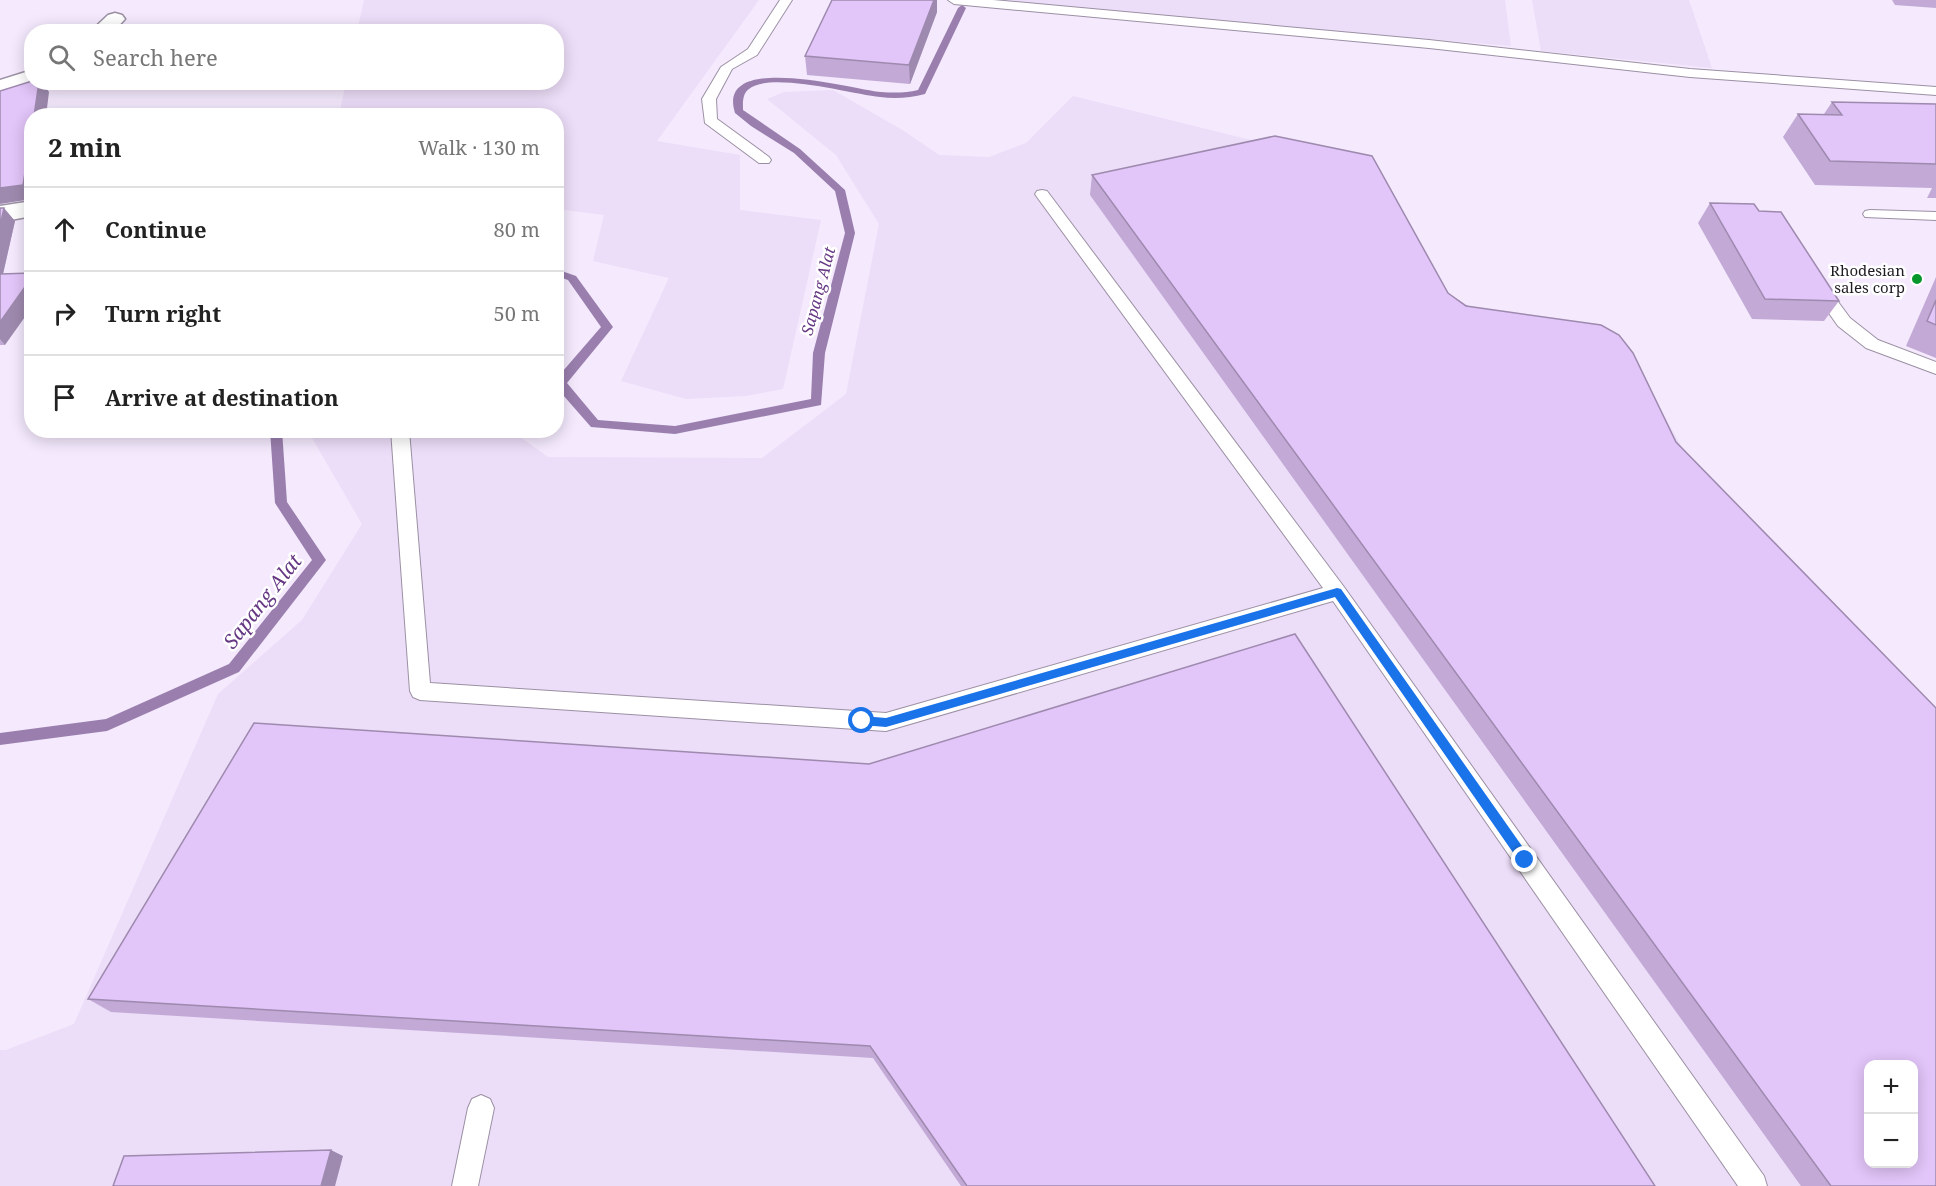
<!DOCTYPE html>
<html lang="en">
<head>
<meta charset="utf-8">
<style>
  body { margin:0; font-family:"Noto Serif",serif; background:#f6f6f6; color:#222 }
  .controls { position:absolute; right:18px; bottom:18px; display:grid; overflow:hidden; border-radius:12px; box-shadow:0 3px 15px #0003 }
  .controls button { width:54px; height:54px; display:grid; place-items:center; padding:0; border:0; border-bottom:2px solid #e0e0e0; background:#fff; color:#222; font:30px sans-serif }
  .stop { position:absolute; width:18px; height:18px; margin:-14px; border:4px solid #1a73e8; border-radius:50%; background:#fff }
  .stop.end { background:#1a73e8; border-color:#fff; box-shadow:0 2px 6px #0008 }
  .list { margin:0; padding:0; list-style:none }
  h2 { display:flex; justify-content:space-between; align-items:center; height:78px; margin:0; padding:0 24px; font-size:26px }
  h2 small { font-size:20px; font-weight:400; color:#767676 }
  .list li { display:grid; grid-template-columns:39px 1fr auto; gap:18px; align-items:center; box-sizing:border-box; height:84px; padding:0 24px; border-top:2px solid #e0e0e0 }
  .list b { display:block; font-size:22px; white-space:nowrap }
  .list em { font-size:20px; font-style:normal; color:#767676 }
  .icon { flex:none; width:33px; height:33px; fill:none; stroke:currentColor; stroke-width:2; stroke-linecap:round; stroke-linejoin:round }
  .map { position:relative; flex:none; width:1936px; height:1186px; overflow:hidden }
  .search { position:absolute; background:#fff; box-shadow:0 3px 15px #0003; left:24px; top:24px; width:540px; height:66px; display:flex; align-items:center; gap:15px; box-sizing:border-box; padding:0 21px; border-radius:24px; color:#767676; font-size:22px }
  .panel { position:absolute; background:#fff; box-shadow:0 3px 15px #0003; left:24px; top:108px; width:540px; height:330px; border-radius:24px }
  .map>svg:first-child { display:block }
  .built { fill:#ecddf8; fill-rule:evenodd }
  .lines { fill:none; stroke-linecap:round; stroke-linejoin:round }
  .stream { fill:#9a7fae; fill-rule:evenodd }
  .lane-casing { stroke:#9b90a3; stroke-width:2 }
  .street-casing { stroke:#9b90a3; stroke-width:3 }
  .lane { fill:#fff; fill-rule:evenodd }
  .street { fill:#fff; fill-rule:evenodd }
  .wall { fill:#c2a9d6 }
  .shaded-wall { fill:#9e8aae }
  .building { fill:#e2c5f9; stroke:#9e8aae; stroke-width:1.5; fill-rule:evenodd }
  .route { fill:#1a73e8 }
  .poi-dot { fill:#05962c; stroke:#fff; stroke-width:2 }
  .labels { text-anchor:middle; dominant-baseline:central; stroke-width:5; stroke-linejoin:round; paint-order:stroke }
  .far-poi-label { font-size:15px; fill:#1f1b22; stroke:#fff; text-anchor:end }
  .far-water-label { font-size:16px; font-style:italic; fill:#663884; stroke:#fff }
  .water-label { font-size:20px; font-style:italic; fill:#663884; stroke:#fff }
</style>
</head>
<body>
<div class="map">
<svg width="1936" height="1186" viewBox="0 0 1936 1186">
  <rect width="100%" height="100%" fill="#f4e9fd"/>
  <!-- built -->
  <path class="built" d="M364 0H759L657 141 740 155V210L821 220 783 389 746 396 686 399 621 381 669 278 593 261 604 215 557 209 556 116 339 115 346 83 556 82V32L357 31Z
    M1003 0H1505L1511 46 1002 2Z
    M1532 0H1689L1712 68 1541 51Z
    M833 90 904 131 939 155 989 157 1026 143 1073 96 1380 172 1463 318 1619 335 1694 469 1936 720V1186H0V1050H6L74 1024 218 694 302 620 362 524 308 431H512L548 457 762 458 846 394 879 224 836 155 767 99 784 92ZM1868 1064H1914V1164H1868Z"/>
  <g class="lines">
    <!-- stream -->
    <path class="stream" d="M962 5 966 8 925 94C910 98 895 99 880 97 852 94 770 71 749 89 742 94 743 103 743 110L800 149 845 190 855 233 825 353 821 405 675 434 591 427 556 387V379L601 327 568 280 556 276V269L576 276 613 327 567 383 598 420 675 426 811 399 813 353 845 233 835 191 794 153 751 126 735 113C715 50 856 90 881 92 894 93 906 93 918 90L958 8Z
      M270 430H282L287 502 326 560 239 672 107 731 0 745V733L106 719 229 664 312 560 275 503Z"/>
    <!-- lane casing -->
    <g class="lane-casing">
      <path id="lane" d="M780 0H792L757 55 732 69 716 99 717 119 769 157 771 160 769 163H759L705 123 702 99 721 67 748 49Z
        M948 0H993L1429 40 1690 69 1936 87V95L1690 77 1429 48 954 4Z
        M1042 190 1047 191 1344 587 1764 1176 1767 1186H1738L1333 601 886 731 420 700 413 697 410 691 391 430H409L430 683 886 713 1323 588 1037 197 1035 194 1037 191Z
        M1870 210 1936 212V220L1865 217 1863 214 1865 211Z
        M1819 283 1825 284 1850 318 1878 340 1936 362V374L1866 348 1838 326 1811 288Z
        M481 1095 490 1099 494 1108 478 1186H452L468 1108 472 1099Z"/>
    </g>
    <!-- street casing -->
    <g class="street-casing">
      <path id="street" d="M115 13 122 15 125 19 113 32H90L108 15Z
        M32 70V82H35L0 95V80Z
        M32 201V216L0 222V206Z"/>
    </g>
    <!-- lane -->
    <use href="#lane" class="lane"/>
    <!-- street -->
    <use href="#street" class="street"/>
  </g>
  <!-- wall -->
  <path class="wall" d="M832 0H937V12L910 84 807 75 805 56Z
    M1892 0H1936V8L1895 5Z
    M1832 102 1936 104V198H1927L1932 188 1815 185 1783 137 1798 114H1824Z
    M1092 175 1448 293 1676 442 1936 1186H1801L1090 195Z
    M1710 203 1759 211 1839 301 1824 321 1752 319 1698 223Z
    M0 208 15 221 3 274 5 345H0Z
    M1936 277V358L1906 346Z
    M254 723 1655 1186H961L873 1058 111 1012 88 999Z"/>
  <!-- shaded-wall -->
  <path class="shaded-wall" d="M934 0H937V12L910 84 909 65Z
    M39 82H42L49 92 46 116H34Z
    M32 132V199L0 204V188Z
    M4 208 15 221 0 287V226Z
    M32 277V307L5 345 0 339V322Z
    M331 1150 343 1156 335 1186H321Z"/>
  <!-- building -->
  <path class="building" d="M832 0H934L909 65 805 56Z
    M32 81V82H39L34 116H32V132L23 185 0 188V91Z
    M1832 102 1936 104V164L1830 161 1798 114 1842 115Z
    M1275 136 1372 156 1448 293 1466 306 1601 325 1619 335 1633 353 1676 442 1936 708V1186H1831L1092 175ZM1869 1065H1914V1164H1869Z
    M1710 203 1754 204 1759 211 1781 212 1839 301 1765 299Z
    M0 208H4L0 226Z
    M32 273V277L0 322V274Z
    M1936 300V325L1927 321Z
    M1295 634 1655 1186H967L870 1046 88 999 254 723 869 764Z
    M331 1150 321 1186H113L124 1156Z"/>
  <!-- route -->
  <path class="route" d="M1337 588 1341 589 1529 856V864H1521L1335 597 886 727 862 725 857 721 862 716 886 718Z"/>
  <!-- markers -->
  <circle class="poi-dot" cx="1917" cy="279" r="6"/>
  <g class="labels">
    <!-- far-poi labels -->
    <g class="far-poi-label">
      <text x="1905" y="270">Rhodesian<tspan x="1905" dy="17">sales corp</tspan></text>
    </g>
    <!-- far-water labels -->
    <g class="far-water-label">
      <text transform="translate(818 291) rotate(-75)">Sapang Alat</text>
    </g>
    <!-- water labels -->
    <g class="water-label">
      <text transform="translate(262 601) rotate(-52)">Sapang Alat</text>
    </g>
  </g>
</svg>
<div class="controls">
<button>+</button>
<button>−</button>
</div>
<div class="stop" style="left:862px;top:721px"></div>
<div class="stop end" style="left:1525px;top:860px"></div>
<div class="search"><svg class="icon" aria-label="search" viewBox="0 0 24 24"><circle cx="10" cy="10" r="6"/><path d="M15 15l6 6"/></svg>Search here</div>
<section class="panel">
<h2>2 min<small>Walk · 130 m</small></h2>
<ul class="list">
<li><svg class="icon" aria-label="ahead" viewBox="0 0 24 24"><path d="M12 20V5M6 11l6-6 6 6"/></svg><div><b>Continue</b></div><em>80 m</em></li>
<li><svg class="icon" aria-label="right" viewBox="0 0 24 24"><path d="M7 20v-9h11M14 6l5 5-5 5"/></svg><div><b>Turn right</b></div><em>50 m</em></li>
<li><svg class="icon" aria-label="arrive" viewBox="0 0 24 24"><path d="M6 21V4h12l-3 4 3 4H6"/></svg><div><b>Arrive at destination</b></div></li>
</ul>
</section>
</div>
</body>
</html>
